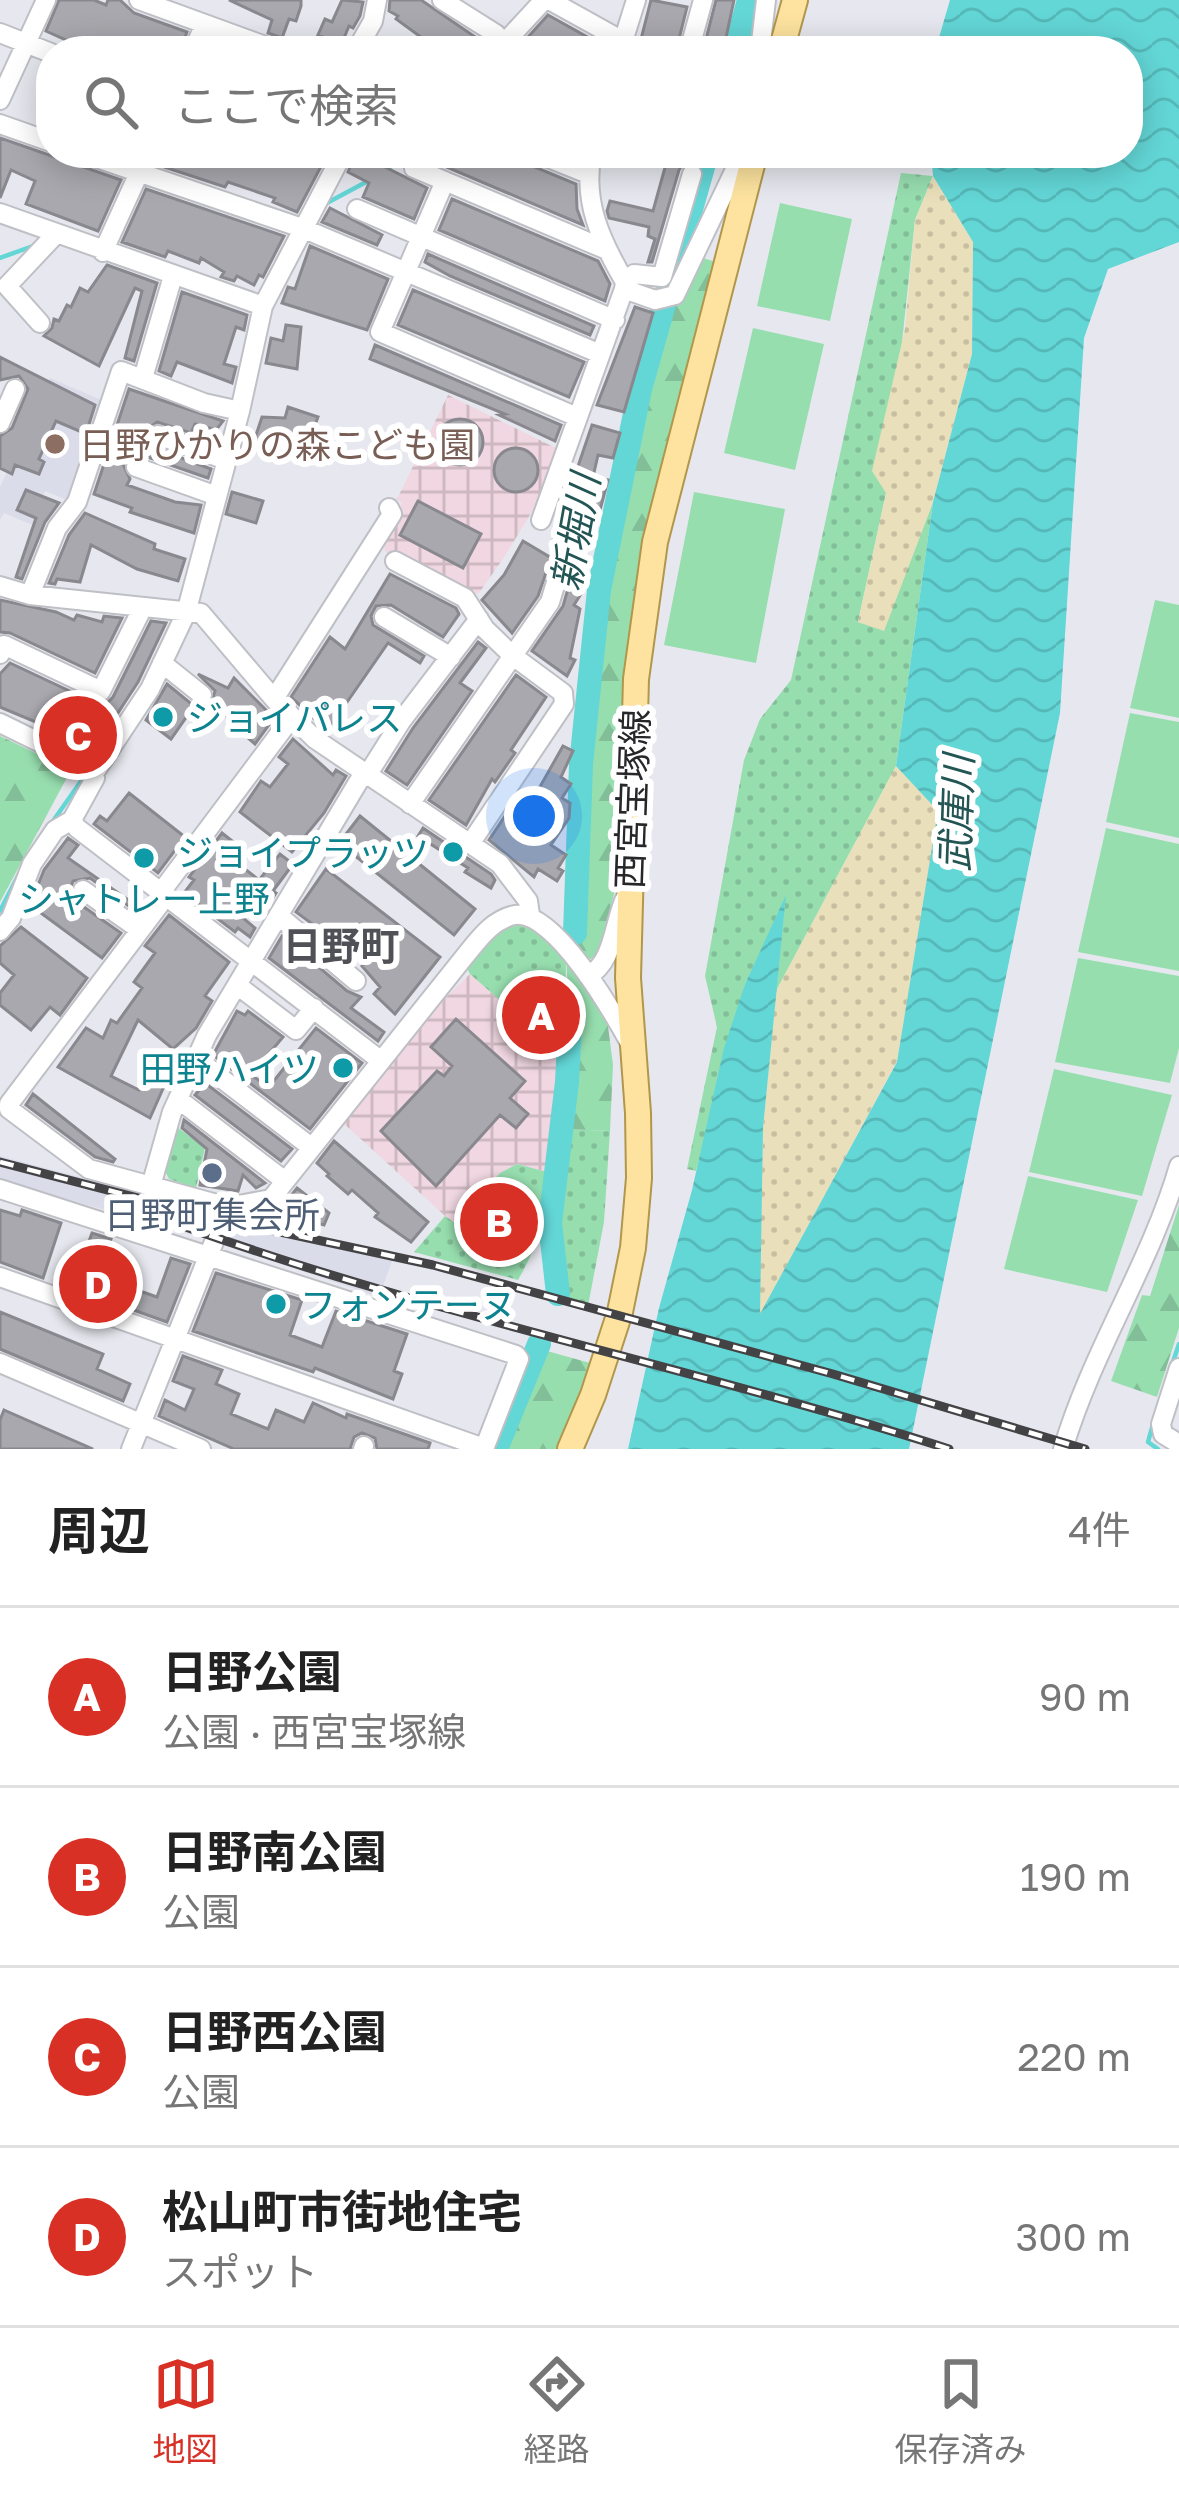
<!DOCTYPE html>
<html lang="ja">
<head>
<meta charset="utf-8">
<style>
  body { margin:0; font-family:"Golos Text","Noto Sans JP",sans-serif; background:#f6f6f6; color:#222 }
  .you { position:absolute; left:534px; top:816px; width:42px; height:42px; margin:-30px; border:9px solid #fff; border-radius:50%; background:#1a73e8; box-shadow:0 0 0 18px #1a73e833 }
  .badge { display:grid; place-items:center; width:78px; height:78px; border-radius:50%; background:#d93025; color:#fff; font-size:39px; font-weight:700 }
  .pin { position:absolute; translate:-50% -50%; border:6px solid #fff; box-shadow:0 3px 12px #0006 }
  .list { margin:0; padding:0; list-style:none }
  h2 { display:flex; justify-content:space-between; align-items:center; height:156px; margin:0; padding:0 48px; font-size:51px }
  h2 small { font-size:39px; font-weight:400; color:#767676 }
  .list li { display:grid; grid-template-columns:78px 1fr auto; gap:36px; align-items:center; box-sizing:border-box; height:180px; padding:0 48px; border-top:3px solid #e0e0e0 }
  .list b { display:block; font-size:45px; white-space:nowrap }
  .list p { margin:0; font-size:39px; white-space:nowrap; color:#767676 }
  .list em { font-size:39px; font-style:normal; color:#767676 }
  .icon { flex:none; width:66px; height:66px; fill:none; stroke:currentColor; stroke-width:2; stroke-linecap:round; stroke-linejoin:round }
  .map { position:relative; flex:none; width:1179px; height:1449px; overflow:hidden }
  .search { position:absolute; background:#fff; box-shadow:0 6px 30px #0003; left:36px; right:36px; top:36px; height:132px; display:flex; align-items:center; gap:30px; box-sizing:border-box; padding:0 42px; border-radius:48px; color:#767676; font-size:45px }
  .sheet { height:876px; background:#fff }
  nav { display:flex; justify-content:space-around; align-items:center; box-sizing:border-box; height:168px; border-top:3px solid #e0e0e0; background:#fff; font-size:33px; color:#767676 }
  nav a { display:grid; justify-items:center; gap:6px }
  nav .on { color:#d93025 }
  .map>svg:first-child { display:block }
  .industrial { fill:url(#industrial-grid) }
  .built { fill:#dbdcea }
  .green { fill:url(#green-dots) }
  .forest { fill:url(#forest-firs) }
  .sand { fill:url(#sand-dots) }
  .pitch { fill:#97deaf }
  .water { fill:url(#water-waves) }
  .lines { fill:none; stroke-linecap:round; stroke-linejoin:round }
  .stream { stroke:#63d6d6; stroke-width:4.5 }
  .river { stroke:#63d6d6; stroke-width:24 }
  .building { fill:#a8a8ae; stroke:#88888e; stroke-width:3 }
  .minor-casing { stroke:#bfc0c6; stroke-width:22 }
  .major-casing { stroke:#b1964c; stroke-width:28 }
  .minor { stroke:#fff; stroke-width:18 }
  .major { stroke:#fde39f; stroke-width:24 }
  .rail-casing { stroke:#434346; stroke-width:9 }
  .rail { stroke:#fff; stroke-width:4.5; stroke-dasharray:14; stroke-linecap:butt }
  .education-dot { fill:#8d6e63; stroke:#fff; stroke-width:4.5 }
  .culture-dot { fill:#0f9aa8; stroke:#fff; stroke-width:4.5 }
  .service-dot { fill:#5c6f8a; stroke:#fff; stroke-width:4.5 }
  .labels { text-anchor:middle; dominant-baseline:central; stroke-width:12; stroke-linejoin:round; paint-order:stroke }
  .education-label { font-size:36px; fill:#785e54; stroke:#fff; text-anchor:start }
  .culture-label { font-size:36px; fill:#0d838f; stroke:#fff; text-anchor:start }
  .street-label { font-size:36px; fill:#27272a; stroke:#fff }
  .service-label { font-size:36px; fill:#4e5e75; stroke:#fff }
  .water-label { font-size:39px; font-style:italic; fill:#225554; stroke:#fff }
  .neighbourhood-label { font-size:39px; font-weight:bold; fill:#505156; stroke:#fff }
</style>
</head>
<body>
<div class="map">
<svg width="1179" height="1449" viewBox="0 0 1179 1449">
  <defs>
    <pattern id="industrial-grid" width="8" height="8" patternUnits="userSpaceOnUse" patternTransform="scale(3)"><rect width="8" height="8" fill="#f0d7e1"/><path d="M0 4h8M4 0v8" fill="none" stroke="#ceb9c1"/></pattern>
    <pattern id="green-dots" width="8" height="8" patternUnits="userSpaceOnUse" patternTransform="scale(3)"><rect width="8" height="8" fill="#97deaf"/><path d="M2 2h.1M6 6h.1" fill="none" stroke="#82be97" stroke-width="1.8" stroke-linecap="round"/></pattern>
    <pattern id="forest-firs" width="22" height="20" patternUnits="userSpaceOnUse" patternTransform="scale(3)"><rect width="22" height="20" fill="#97deaf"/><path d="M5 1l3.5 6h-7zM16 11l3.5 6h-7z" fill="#82be97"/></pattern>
    <pattern id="sand-dots" width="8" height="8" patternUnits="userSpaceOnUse" patternTransform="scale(3)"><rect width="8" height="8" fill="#e9dfba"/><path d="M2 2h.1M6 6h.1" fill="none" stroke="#c8bfa0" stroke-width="1.8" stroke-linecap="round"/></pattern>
    <pattern id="water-waves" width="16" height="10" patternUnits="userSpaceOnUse" patternTransform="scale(3)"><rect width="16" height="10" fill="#63d6d6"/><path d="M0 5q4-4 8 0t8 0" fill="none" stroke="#56b8b8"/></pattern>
  </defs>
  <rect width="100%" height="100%" fill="#e7e8ef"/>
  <!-- industrial -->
  <path class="industrial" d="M448 395 558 449 542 495 505 556 479 593 468 595 385 551 382 538 402 503 397 499Z
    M470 974 564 1056 547 1172 517 1164 500 1173 454 1224 341 1121 439 1004Z"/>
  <!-- built -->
  <path class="built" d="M50 378 104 401 72 502 45 491 32 525 4 513 0 520V487Z
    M0 1156 204 1210 395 1253 379 1297 197 1236 0 1180Z"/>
  <!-- green -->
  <path class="green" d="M901 173 933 176 915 220 886 493 858 622 884 630 933 502 896 766 776 991 785 901 745 984 696 1171 687 1169 717 1027 705 976 744 760 760 719 791 680Z
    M60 710 109 733 91 758 48 737Z
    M513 921 536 924 566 960 564 1056 470 974 465 965 492 931Z
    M177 1127 205 1148 196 1188 169 1179 165 1171Z
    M567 1129 610 1131 604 1222 588 1306 562 1298 560 1237Z
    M517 1164 547 1172C549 1213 538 1245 518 1280L414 1252 445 1216 455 1223 500 1173Z"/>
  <!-- forest -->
  <path class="forest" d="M700 257 716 262 659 488 628 839 599 953 589 960 566 931 578 686 586 614 638 435 669 305Z
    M0 736 71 770 0 902Z
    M566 960 607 1018 613 1065 610 1131 567 1129 573 1055Z
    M1179 1205V1328L1157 1397 1111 1381 1142 1295 1150 1296Z
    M540 1349 590 1363 563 1438 557 1449H501Z"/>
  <!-- sand -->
  <path class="sand" d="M933 176 973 242 972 354 933 502 884 631 858 622 886 493 872 471 905 329 915 220Z
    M896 766 939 811 897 1061 759 1317 763 1128 776 991Z"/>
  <!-- pitch -->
  <path class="pitch" d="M780 203 852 219 830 321 757 306Z
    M753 328 824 344 795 470 724 453Z
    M694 492 785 509 756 663 664 645Z
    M1155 600 1179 605V718L1130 708Z
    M1130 713 1179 722V838L1106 822Z
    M1106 828 1179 844V971L1078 952Z
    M1078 958 1179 976V1048L1170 1083 1055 1062Z
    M1054 1069 1172 1095 1142 1196 1029 1172Z
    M1028 1176 1138 1200 1107 1292 1004 1269Z"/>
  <!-- water -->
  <path class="water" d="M950 0H1179V242L1108 269 1084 338 1060 713 909 1449H628L659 1308 692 1190 724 1048 745 984 786 895 763 1128 760 1314 897 1062 938 811 896 766 933 502 972 354 973 242 933 176 931 153H1128V51H935Z"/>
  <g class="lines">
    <!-- stream -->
    <path class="stream" d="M383 171 409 156
      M325 204 368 181
      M0 258 33 246
      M53 821 84 777
      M0 911 18 876
      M1173 1362 1179 1344
      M1153 1424 1148 1442 1158 1449"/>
    <!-- river -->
    <path class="river" d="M735 51 749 0
      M575 933 581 764 599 590 640 389 707 153
      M558 1294 550 1223 567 1082 571 1003
      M496 1449 539 1344"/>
  </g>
  <!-- building -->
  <path class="building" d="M59 0H94L106 5 108 0H120L134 13 187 32 180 51H64L68 41 46 31Z
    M229 0H301V6L296 21 289 19 282 38 268 33 272 20Z
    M342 0 363 2 360 16 353 28 349 26 341 45 318 35 325 19 332 22Z
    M390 0H421L484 43V51H440L396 19 398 16 389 11Z
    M651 0 687 7 676 51H638Z
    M716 0H734L724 47 723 51H703Z
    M548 15 607 48V51H575L557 42 553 51H523L520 46Z
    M0 138 121 180 98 231 26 204 35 181 11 170 0 198Z
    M161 153H318L326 157 297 212 273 202 275 198 228 182 225 187 158 165Z
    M356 153H392L383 166 427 188 414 219 363 197 369 183 348 172Z
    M441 153 470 162 473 153H523L530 165 576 184 577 209 583 225 437 163Z
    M669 153H689L679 170 652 262H648L655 239 648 236 649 227 609 218 607 211 610 201 653 211Z
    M146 189 284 236 263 277 259 275 254 285 237 276 234 281 221 277 224 272 201 258 199 263 168 251 165 257 122 242Z
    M452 199 598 261 610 284 605 301 439 230Z
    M330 208 382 235 377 245 322 222Z
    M310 246 388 279 367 330 282 303 288 287 295 289Z
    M428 254 594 326 590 335 450 276 425 262Z
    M107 265 157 283 134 361 125 358 142 291 135 288 99 366 44 336 52 328 54 319 59 321 67 305 71 307 80 288 88 292Z
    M413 290 584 362 569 397 398 325Z
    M182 292 247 315 244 330 236 327 224 364 236 367 232 383 177 362 171 376 159 371Z
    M635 307 653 313 624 412 597 405Z
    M286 325 301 327 297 369 266 363 271 338 283 341Z
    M375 345 561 425 555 441 499 415 505 414 370 359Z
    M0 357 95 405 86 434 56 421 39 459 44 462 39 474 15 465 12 474 0 468V436L12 428 28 389 19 376 0 380Z
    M129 389 223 421 216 430 195 424 191 433 157 422 145 431 152 447 211 469 208 478 139 454 128 456 123 464 130 479 127 485 175 502 201 505 194 533 130 512 132 508 94 494Z
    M288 407 318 417 304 454 289 449 286 459 269 454 272 447 254 441 262 417 285 418Z
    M437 442a23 23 0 1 1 46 0a23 23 0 1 1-46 0Z
    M592 425 620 433 613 458 598 455 593 477 608 480 590 548 573 544 572 548 552 543Z
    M494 470a22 22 0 1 1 44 0a22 22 0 1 1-44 0Z
    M26 490 59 503 45 522 22 579 16 577 36 518 17 510Z
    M232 492 263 501 256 523 226 514Z
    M418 501 481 534 463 568 400 535Z
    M85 513 155 544 154 549 185 559 178 581 137 569 91 545 80 582 57 579 55 584 49 583 69 535Z
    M523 541 585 578 579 586 584 589 574 605 580 609 570 658 575 660 567 676 532 651 563 606 570 582 566 569 555 566 547 570 538 596 512 633 482 600 504 575Z
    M390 574 456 608 459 614 443 637 391 605 376 606 371 616 373 625 424 656 420 663 388 643 327 731 291 697 330 637 345 649Z
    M0 600 56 612 74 620 77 615 102 622 104 616 122 618 95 673 10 633 0 632Z
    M151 621 166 623 138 682 108 728 59 705 45 726 0 707V674L10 663 78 695 76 700 100 710 113 697Z
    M478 642 486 648 460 683 472 691 407 785 386 771 413 728Z
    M198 674 228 688 234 678 274 718 255 744 232 724 235 721 210 706 215 691Z
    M516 675 546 697 511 750 515 753 495 782 492 779 466 825 429 800Z
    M167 684 194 706 171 739 146 720Z
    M293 739 333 775 336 770 346 776 324 813 292 852 240 812 261 781 270 787 288 764 279 757Z
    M563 746 573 751 561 777 571 784 562 798 570 803 569 818 551 845 566 855 558 868 563 871 557 881 538 869 534 877 489 840 511 807 524 815Z
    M129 793 185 837 158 873 94 824 100 816 107 821Z
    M360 816 475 909 454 935 339 843Z
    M423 828 491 874 495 880 491 888 465 872 468 868 418 836Z
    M222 833 236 844 227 855 259 880 280 854 293 864 273 891 276 893 269 904 252 891 236 912 255 928 250 937 238 928 235 932 184 893 194 880 189 877Z
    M68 838 78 845 68 858 140 908 137 912 90 878 73 881 70 890 74 900 121 933 102 958 30 905 44 870Z
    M326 869 440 957 395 1014 374 994 380 987 362 966 365 963 296 912Z
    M169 915 229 962 205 996 212 1001 196 1028 173 1049 138 1020 111 1076 139 1090 155 1057 173 1066 150 1118 58 1067 86 1028 103 1038 111 1020 117 1023 142 988 134 982 155 953 145 946Z
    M21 927 87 978 60 1015 50 1007 31 1030 0 1005V993L14 975 0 963V946Z
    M282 936 347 991 361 997 351 1008 384 1032 378 1041 269 958Z
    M237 1011 245 1015 248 1011 283 1037 251 1075 269 1087 316 1028 362 1063 310 1129 213 1055Z
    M456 1019 525 1081 510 1098 528 1114 516 1128 500 1115 436 1186 381 1131 437 1071 444 1076 452 1066 431 1047Z
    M205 1083 292 1149 281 1161 195 1095Z
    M33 1094 115 1159 113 1162 95 1157 26 1105Z
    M184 1120 265 1183 256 1188 243 1175 238 1191 200 1185 207 1149 182 1128Z
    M334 1141 428 1222 411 1242 375 1217 378 1213 352 1190 348 1194 327 1176 329 1174 317 1163Z
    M297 1188 329 1213 324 1225 306 1220 285 1203Z
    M0 1210 20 1216 22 1210 61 1223 43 1278 0 1262Z
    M92 1233 111 1239 97 1276 157 1297 171 1258 190 1264 167 1322 72 1288Z
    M216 1273 302 1300 290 1335 322 1347 336 1311 407 1334 394 1371 402 1374 393 1399 315 1368 313 1372 193 1331Z
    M0 1312 103 1354 97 1369 130 1384 123 1401 0 1349Z
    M183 1356 222 1370 216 1384 239 1394 231 1414 268 1429 276 1410 304 1422 313 1403 346 1418 347 1414 430 1443 428 1449H377L375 1438 362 1433 354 1437 350 1449H234L159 1416 165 1400 185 1410 194 1389 173 1381Z
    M4 1410 93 1449H0V1420Z"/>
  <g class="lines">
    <!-- minor casing -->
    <g class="minor-casing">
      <path id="minor" d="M139 0 279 51
        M442 0 496 34
        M549 0 623 41
        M0 33 51 53
        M193 51 205 24
        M356 51 373 21 377 0
        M497 51 544 0
        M620 51 636 0
        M689 51 703 0
        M760 51 766 0
        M0 100 46 0
        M0 124 51 142
        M82 153 302 228 598 353
        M428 153 415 161 414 168 607 250
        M536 153 588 174
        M445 181 380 332 577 417
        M357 209 615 320
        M0 213 263 306
        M103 252 148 153
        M625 282 634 274 662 277 692 174
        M624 289 655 300 675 295 743 153
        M40 323 7 286 56 234
        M143 378 173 276
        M0 423 15 389
        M158 435 226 460
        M136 467 217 496
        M541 520 624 289 625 282C601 241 582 201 592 153
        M395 561 465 598 485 629 513 656 563 693 564 704 470 844
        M0 586 30 595 201 613 274 699 315 739 500 864 528 901 530 915
        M30 595 57 528 77 502 121 371 204 403 240 411
        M384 617 451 657
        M0 654 4 645 101 691 143 607
        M162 663 202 695
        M274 699 392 514 389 508
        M0 723 90 767 95 778 72 820 55 830 32 864 11 918 0 931
        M95 772 150 689 186 613 240 411 263 306 343 153
        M366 777 402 720 479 619
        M410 804 550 602 557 579
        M72 820 77 828 380 1060
        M83 890 140 930
        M161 892 292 717
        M166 896 9 1104V1109L89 1169 228 1207 271 1199 465 956C479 939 493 919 515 915 555 910 614 1014 631 1045
        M279 916 356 981
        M588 976C617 960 612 918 630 889
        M237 985 296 1030 314 1008
        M196 1059 311 1147
        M178 1099 285 1181
        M151 1186 172 1112 207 1035 363 774
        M0 1189 516 1355 519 1359 484 1449
        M0 1277 484 1448
        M0 1363 201 1449
        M1179 1368 1161 1424 1163 1434 1179 1444
        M131 1449 228 1207
        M363 1449 364 1446
        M1063 1449C1092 1351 1151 1263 1179 1166"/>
    </g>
    <!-- major casing -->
    <g class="major-casing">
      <path id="major" d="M781 51 795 0
        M570 1449 593 1395 620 1312 633 1248 639 1178 638 1113 628 978 636 679 655 542 755 153"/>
    </g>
    <!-- minor -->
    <use href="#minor" class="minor"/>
    <!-- major -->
    <use href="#major" class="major"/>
    <!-- rail casing -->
    <g class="rail-casing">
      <path id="rail" d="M0 1162 211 1217 433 1265 833 1374 1085 1449
        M183 1226C434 1316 696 1368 949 1449"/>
    </g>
    <!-- rail -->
    <use href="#rail" class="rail"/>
  </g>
  <!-- markers -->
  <circle class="education-dot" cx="55" cy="444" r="12"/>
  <g class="culture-dot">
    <circle cx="163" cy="717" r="12"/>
    <circle cx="453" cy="852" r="12"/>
    <circle cx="144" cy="858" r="12"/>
    <circle cx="343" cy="1068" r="12"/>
    <circle cx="276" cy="1304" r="12"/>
  </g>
  <circle class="service-dot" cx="212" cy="1173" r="12"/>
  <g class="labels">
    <!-- education labels -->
    <g class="education-label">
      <text x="79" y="444">日野ひかりの森こども園</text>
    </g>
    <!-- culture labels -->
    <g class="culture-label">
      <text x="187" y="717">ジョイパレス</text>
      <text x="429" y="852" text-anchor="end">ジョイプラッツ</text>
      <text x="144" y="898" text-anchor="middle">シャトレー上野</text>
      <text x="319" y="1068" text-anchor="end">田野ハイツ</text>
      <text x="300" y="1304">フォンテーヌ</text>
    </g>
    <!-- street labels -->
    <g class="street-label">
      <text transform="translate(632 799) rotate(-88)">西宮宝塚線</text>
    </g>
    <!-- service labels -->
    <g class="service-label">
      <text x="212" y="1214">日野町集会所</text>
    </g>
    <!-- water labels -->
    <g class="water-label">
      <text transform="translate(575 532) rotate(-80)">新堀川</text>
      <text transform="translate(956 813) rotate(-88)">武庫川</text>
    </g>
    <!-- neighbourhood labels -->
    <g class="neighbourhood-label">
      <text x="341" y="945">日野町</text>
    </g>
  </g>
</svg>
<div class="you"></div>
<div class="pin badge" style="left:541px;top:1015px">A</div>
<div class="pin badge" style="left:499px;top:1222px">B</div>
<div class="pin badge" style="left:78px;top:735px">C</div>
<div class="pin badge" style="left:98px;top:1284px">D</div>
<div class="search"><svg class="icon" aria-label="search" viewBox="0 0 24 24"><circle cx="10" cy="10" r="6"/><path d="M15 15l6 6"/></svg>ここで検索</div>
</div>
<section class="sheet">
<h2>周辺<small>4件</small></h2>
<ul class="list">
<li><span class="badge">A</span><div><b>日野公園</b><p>公園 · 西宮宝塚線</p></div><em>90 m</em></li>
<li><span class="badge">B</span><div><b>日野南公園</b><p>公園</p></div><em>190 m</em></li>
<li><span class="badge">C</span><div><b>日野西公園</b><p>公園</p></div><em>220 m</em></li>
<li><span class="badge">D</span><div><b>松山町市街地住宅</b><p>スポット</p></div><em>300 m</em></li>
</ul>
</section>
<nav>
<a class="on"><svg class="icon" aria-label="map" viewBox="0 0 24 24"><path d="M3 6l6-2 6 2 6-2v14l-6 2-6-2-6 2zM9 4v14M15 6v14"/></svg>地図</a>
<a><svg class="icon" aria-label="directions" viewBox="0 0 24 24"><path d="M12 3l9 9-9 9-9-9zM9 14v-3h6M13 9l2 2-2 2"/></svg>経路</a>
<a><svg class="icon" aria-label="saved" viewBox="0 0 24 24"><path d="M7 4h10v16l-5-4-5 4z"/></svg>保存済み</a>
</nav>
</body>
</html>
